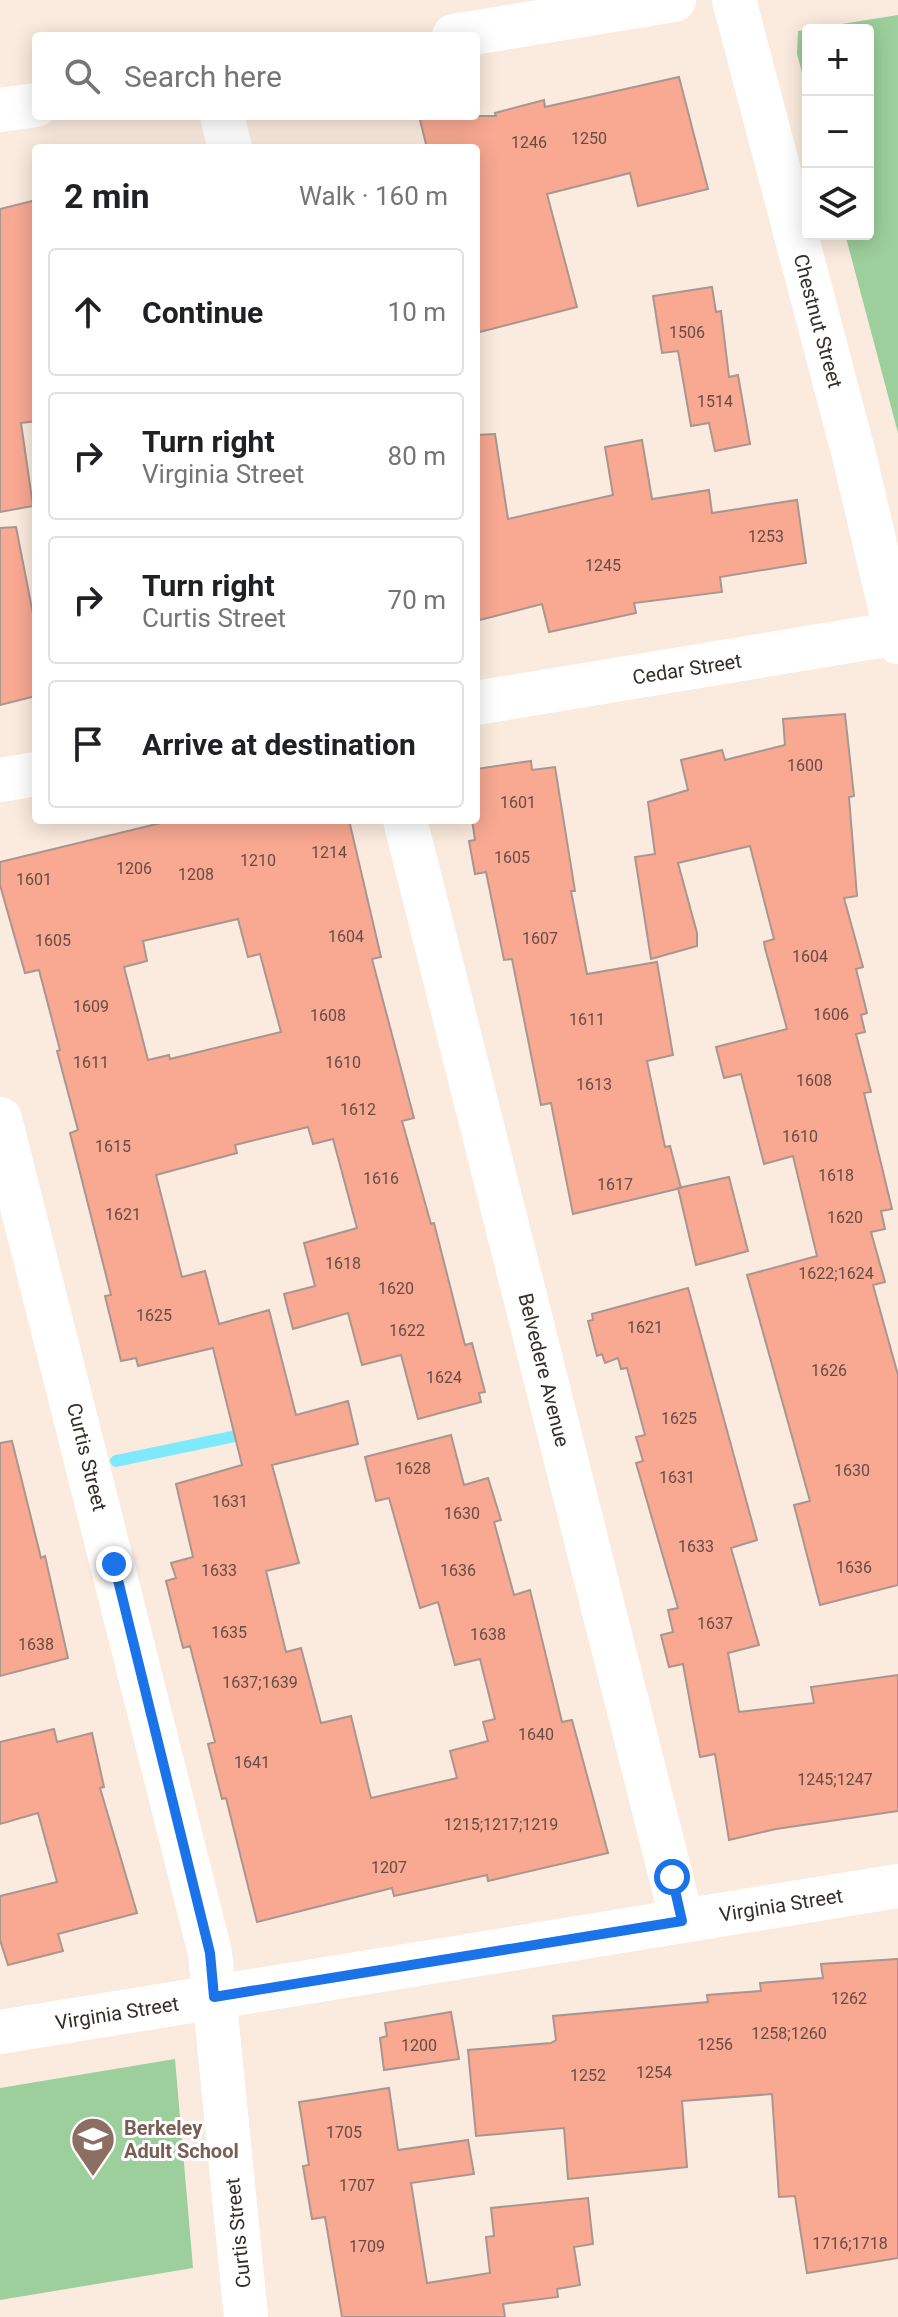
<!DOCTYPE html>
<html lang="en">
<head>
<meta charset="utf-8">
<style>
  body { margin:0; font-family:Roboto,sans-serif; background:#f6f6f6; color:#202124 }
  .controls { position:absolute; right:24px; top:24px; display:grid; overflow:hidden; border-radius:8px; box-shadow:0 4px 20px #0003 }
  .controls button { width:72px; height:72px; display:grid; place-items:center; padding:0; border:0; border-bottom:2px solid #e0e0e0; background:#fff; color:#202124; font:40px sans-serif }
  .stop { position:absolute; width:24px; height:24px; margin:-18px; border:6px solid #1a73e8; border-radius:50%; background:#fff }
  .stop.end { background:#1a73e8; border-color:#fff; box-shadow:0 2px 8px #0008 }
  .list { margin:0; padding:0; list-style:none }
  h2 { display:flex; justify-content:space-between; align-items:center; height:104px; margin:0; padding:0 32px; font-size:34px }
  h2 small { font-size:26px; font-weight:400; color:#757577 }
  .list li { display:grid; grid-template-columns:52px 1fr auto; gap:24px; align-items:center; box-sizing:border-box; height:128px; margin:0 16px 16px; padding:0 16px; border:2px solid #e0e0e0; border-radius:8px }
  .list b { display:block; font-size:30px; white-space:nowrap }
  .list p { margin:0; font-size:26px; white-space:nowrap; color:#757577 }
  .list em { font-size:26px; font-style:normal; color:#757577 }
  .icon { flex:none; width:44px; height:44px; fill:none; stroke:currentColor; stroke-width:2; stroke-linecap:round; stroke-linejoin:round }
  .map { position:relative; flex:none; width:898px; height:2317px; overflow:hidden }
  .search { position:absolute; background:#fff; box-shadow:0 4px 20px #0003; left:32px; top:32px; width:448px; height:88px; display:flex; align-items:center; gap:20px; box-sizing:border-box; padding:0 28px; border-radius:8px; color:#757577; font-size:30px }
  .panel { position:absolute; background:#fff; box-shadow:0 4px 20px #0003; left:32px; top:144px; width:448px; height:680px; border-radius:8px }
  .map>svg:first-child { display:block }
  .green { fill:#9ccf9b }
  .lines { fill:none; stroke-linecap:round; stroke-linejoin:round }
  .stream { stroke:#7fe9fc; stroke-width:12 }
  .building { fill:#f9a892; stroke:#a99690; stroke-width:2; fill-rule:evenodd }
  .street { stroke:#fff; stroke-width:44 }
  .secondary { stroke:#fff; stroke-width:44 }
  .route { stroke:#1a73e8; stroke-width:10 }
  .labels { text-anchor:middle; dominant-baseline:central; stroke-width:6; stroke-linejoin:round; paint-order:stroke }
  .number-label { font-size:16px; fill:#664d44 }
  .street-label { font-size:20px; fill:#352f2a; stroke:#fff }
  .education-label { font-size:20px; font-weight:bold; fill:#785e54; stroke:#fff; text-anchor:start }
</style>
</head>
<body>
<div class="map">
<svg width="898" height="2317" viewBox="0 0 898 2317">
  <rect width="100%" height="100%" fill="#fbebde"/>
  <!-- green -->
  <path class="green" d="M898 15V433L845 234H868V30H808V95L797 54 798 31Z
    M175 2059 193 2268 0 2300V2088Z"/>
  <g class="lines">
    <!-- stream -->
    <path class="stream" d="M116 1461 250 1433"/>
  </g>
  <!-- building -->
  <path class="building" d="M679 77 708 189 638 206 630 173 547 194 577 307 476 333V148H427L419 116H496L495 113 544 100 545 107Z
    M36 200V421L21 423 33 506 0 512V209Z
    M712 287 716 312 721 311 729 377 738 375 750 444 715 451 709 423 691 426 678 351 662 353 653 296Z
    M495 434 508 519 613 495 605 447 642 440 652 499 709 490 712 513 797 500 806 563 720 577 722 592 634 603 636 613 549 632 542 604 476 621V435Z
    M16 527 36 629V696L0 705V528Z
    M845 714 854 796 849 797 857 896 844 898 863 967 856 969 867 1013 861 1015 865 1032 856 1034 871 1092 864 1093 892 1209 881 1211 885 1229 871 1232 885 1282 873 1285 898 1375V1585L820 1605 794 1505 810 1501 747 1275 817 1256 793 1156 764 1164 741 1074 724 1078 716 1047 787 1029 765 948 764 942 774 939 750 846 678 863 697 933V946L651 959 635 857 655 854 648 802 688 790 681 760 722 750 725 760 785 745 783 719Z
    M531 761 532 770 555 767 575 891H571L587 974 657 962 673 1055 647 1061 665 1147 670 1146 681 1188 573 1214 551 1103 541 1105 512 959 504 960 486 872 475 874 469 841 475 840 472 820H476V769Z
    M173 820H349L381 957 372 959 414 1118 402 1121 431 1224 434 1223 465 1345 472 1343 485 1392 479 1393 481 1402 418 1419 401 1355 362 1365 348 1313 293 1329 284 1294 315 1286 304 1243 357 1228 333 1139 313 1144 308 1127 235 1145 237 1153 156 1175 182 1277 205 1271 219 1324 269 1310 296 1415 348 1401 358 1444 272 1465 299 1563 266 1571 286 1652 301 1648 321 1723 351 1716 371 1798 457 1778 450 1751 488 1741 483 1722 495 1719 480 1659 455 1665 438 1602 420 1608 389 1498 376 1501 365 1457 451 1435 464 1485 488 1478 501 1520 494 1522 514 1595 530 1590 562 1722 572 1720 608 1853 488 1881 487 1875 394 1896 392 1888 257 1922 226 1798 222 1799 208 1744 215 1742 190 1646 183 1648 166 1581 176 1578 171 1563 193 1557 176 1484 242 1465 213 1348 138 1366 136 1358 121 1361 105 1296 111 1295 70 1133 78 1130 57 1051 60 1050 39 970 25 973 0 885V862ZM238 919 248 957 260 954 281 1032 170 1059 169 1055 148 1060 124 967 147 961 143 941Z
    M729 1177 748 1251 696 1265 678 1188Z
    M688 1288 757 1540 731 1548 759 1645 728 1653 739 1712 814 1703 811 1687 898 1675V1811L776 1829 729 1840 715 1754 700 1757 683 1664 669 1667 661 1635 673 1632 668 1610 678 1608 636 1463 643 1461 636 1437 645 1435 627 1368 621 1369 618 1358 605 1363 602 1354 597 1356 588 1321 593 1320 592 1314Z
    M12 1441 41 1558 45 1556 68 1658 0 1676V1443Z
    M54 1729 57 1742 92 1733 104 1787 100 1788 137 1913 58 1934 63 1951 8 1965 0 1940V1896L57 1882 38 1813 0 1824V1742Z
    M898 1959V2258L807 2273 795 2196 779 2197 772 2094 682 2101 687 2167 568 2179 564 2128 476 2136 468 2050 551 2043 556 2040 553 2016 708 2002 707 1995 761 1991 760 1983 823 1978 821 1964Z
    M451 2012 459 2059 384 2070 380 2038 387 2036 385 2023Z
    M389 2088 398 2150 468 2140 474 2174 411 2183 427 2283 490 2273 486 2237 494 2236 491 2208 588 2198 593 2244 574 2247 580 2285 557 2289 558 2297 503 2304 505 2317H342L325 2217 312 2219 303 2166 309 2165 299 2102Z"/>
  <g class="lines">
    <!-- street -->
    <path class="street" d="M734 0 854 455 898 642
      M454 36 674 0
      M0 110 36 105
      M222 116 230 148
      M405 820 682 1921
      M0 1119 210 1953 246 2317
      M0 2032 898 1886"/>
    <!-- secondary -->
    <path class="secondary" d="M476 703 898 633
      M0 780 36 774"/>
  </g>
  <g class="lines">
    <!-- route -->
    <path class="route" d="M114 1564 210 1953 214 1997 682 1921 672 1877"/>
  </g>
  <!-- icons -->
  <defs>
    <g id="university-pin" transform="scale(2.3)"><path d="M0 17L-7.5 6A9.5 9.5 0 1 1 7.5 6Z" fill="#8d6e63" stroke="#fff"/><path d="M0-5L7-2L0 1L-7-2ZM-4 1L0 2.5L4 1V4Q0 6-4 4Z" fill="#fff"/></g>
  </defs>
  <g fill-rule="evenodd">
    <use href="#university-pin" x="93" y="2139"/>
  </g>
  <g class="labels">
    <!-- number labels -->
    <g class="number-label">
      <text x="589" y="138">1250</text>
      <text x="529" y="142">1246</text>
      <text x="687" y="332">1506</text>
      <text x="715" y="401">1514</text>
      <text x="766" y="536">1253</text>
      <text x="603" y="565">1245</text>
      <text x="805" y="765">1600</text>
      <text x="518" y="802">1601</text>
      <text x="329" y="852">1214</text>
      <text x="512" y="857">1605</text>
      <text x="258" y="860">1210</text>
      <text x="134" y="868">1206</text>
      <text x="196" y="874">1208</text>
      <text x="34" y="879">1601</text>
      <text x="346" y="936">1604</text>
      <text x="540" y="938">1607</text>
      <text x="53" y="940">1605</text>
      <text x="810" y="956">1604</text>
      <text x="91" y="1006">1609</text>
      <text x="831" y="1014">1606</text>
      <text x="328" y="1015">1608</text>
      <text x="587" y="1019">1611</text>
      <text x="91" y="1062">1611</text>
      <text x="343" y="1062">1610</text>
      <text x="814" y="1080">1608</text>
      <text x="594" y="1084">1613</text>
      <text x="358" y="1109">1612</text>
      <text x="800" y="1136">1610</text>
      <text x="113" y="1146">1615</text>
      <text x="836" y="1175">1618</text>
      <text x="381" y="1178">1616</text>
      <text x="615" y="1184">1617</text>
      <text x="123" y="1214">1621</text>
      <text x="845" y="1217">1620</text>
      <text x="343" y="1263">1618</text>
      <text x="836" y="1273">1622;1624</text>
      <text x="396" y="1288">1620</text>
      <text x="154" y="1315">1625</text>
      <text x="645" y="1327">1621</text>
      <text x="407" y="1330">1622</text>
      <text x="829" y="1370">1626</text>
      <text x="444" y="1377">1624</text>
      <text x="679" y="1418">1625</text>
      <text x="413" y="1468">1628</text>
      <text x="852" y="1470">1630</text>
      <text x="677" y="1477">1631</text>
      <text x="230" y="1501">1631</text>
      <text x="462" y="1513">1630</text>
      <text x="696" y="1546">1633</text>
      <text x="854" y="1567">1636</text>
      <text x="219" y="1570">1633</text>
      <text x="458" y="1570">1636</text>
      <text x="715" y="1623">1637</text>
      <text x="229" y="1632">1635</text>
      <text x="488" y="1634">1638</text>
      <text x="36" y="1644">1638</text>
      <text x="260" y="1682">1637;1639</text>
      <text x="536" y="1734">1640</text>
      <text x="252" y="1762">1641</text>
      <text x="835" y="1779">1245;1247</text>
      <text x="501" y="1824">1215;1217;1219</text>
      <text x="389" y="1867">1207</text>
      <text x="849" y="1998">1262</text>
      <text x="789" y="2033">1258;1260</text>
      <text x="715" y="2044">1256</text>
      <text x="419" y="2045">1200</text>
      <text x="654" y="2072">1254</text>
      <text x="588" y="2075">1252</text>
      <text x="344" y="2132">1705</text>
      <text x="357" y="2185">1707</text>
      <text x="850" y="2243">1716;1718</text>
      <text x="367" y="2246">1709</text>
    </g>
    <!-- street labels -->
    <g class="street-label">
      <text transform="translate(818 321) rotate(75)">Chestnut Street</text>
      <text transform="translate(687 669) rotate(-9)">Cedar Street</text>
      <text transform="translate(544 1370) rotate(76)">Belvedere Avenue</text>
      <text transform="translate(87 1457) rotate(76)">Curtis Street</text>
      <text transform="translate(781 1905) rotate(-9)">Virginia Street</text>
      <text transform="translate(117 2013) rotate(-9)">Virginia Street</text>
      <text transform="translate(238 2233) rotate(-96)">Curtis Street</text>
    </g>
    <!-- education labels -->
    <g class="education-label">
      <text x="124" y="2128">Berkeley<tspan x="124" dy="23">Adult School</tspan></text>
    </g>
  </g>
</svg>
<div class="controls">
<button>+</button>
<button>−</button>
<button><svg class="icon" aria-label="layers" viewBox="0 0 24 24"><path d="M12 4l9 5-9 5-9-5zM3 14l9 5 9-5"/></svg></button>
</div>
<div class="stop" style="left:672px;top:1877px"></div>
<div class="stop end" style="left:114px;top:1564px"></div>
<div class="search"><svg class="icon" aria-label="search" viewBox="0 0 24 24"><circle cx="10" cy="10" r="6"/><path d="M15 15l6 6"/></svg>Search here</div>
<section class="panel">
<h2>2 min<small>Walk · 160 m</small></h2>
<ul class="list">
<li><svg class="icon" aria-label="ahead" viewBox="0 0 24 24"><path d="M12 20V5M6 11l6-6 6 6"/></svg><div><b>Continue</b></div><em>10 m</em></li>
<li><svg class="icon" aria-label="right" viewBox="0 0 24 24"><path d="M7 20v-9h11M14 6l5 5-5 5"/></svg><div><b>Turn right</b><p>Virginia Street</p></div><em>80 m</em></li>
<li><svg class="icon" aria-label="right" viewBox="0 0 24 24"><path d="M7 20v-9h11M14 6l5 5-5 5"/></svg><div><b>Turn right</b><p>Curtis Street</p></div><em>70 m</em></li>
<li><svg class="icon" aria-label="arrive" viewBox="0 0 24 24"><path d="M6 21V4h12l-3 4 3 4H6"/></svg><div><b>Arrive at destination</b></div></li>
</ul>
</section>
</div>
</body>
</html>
